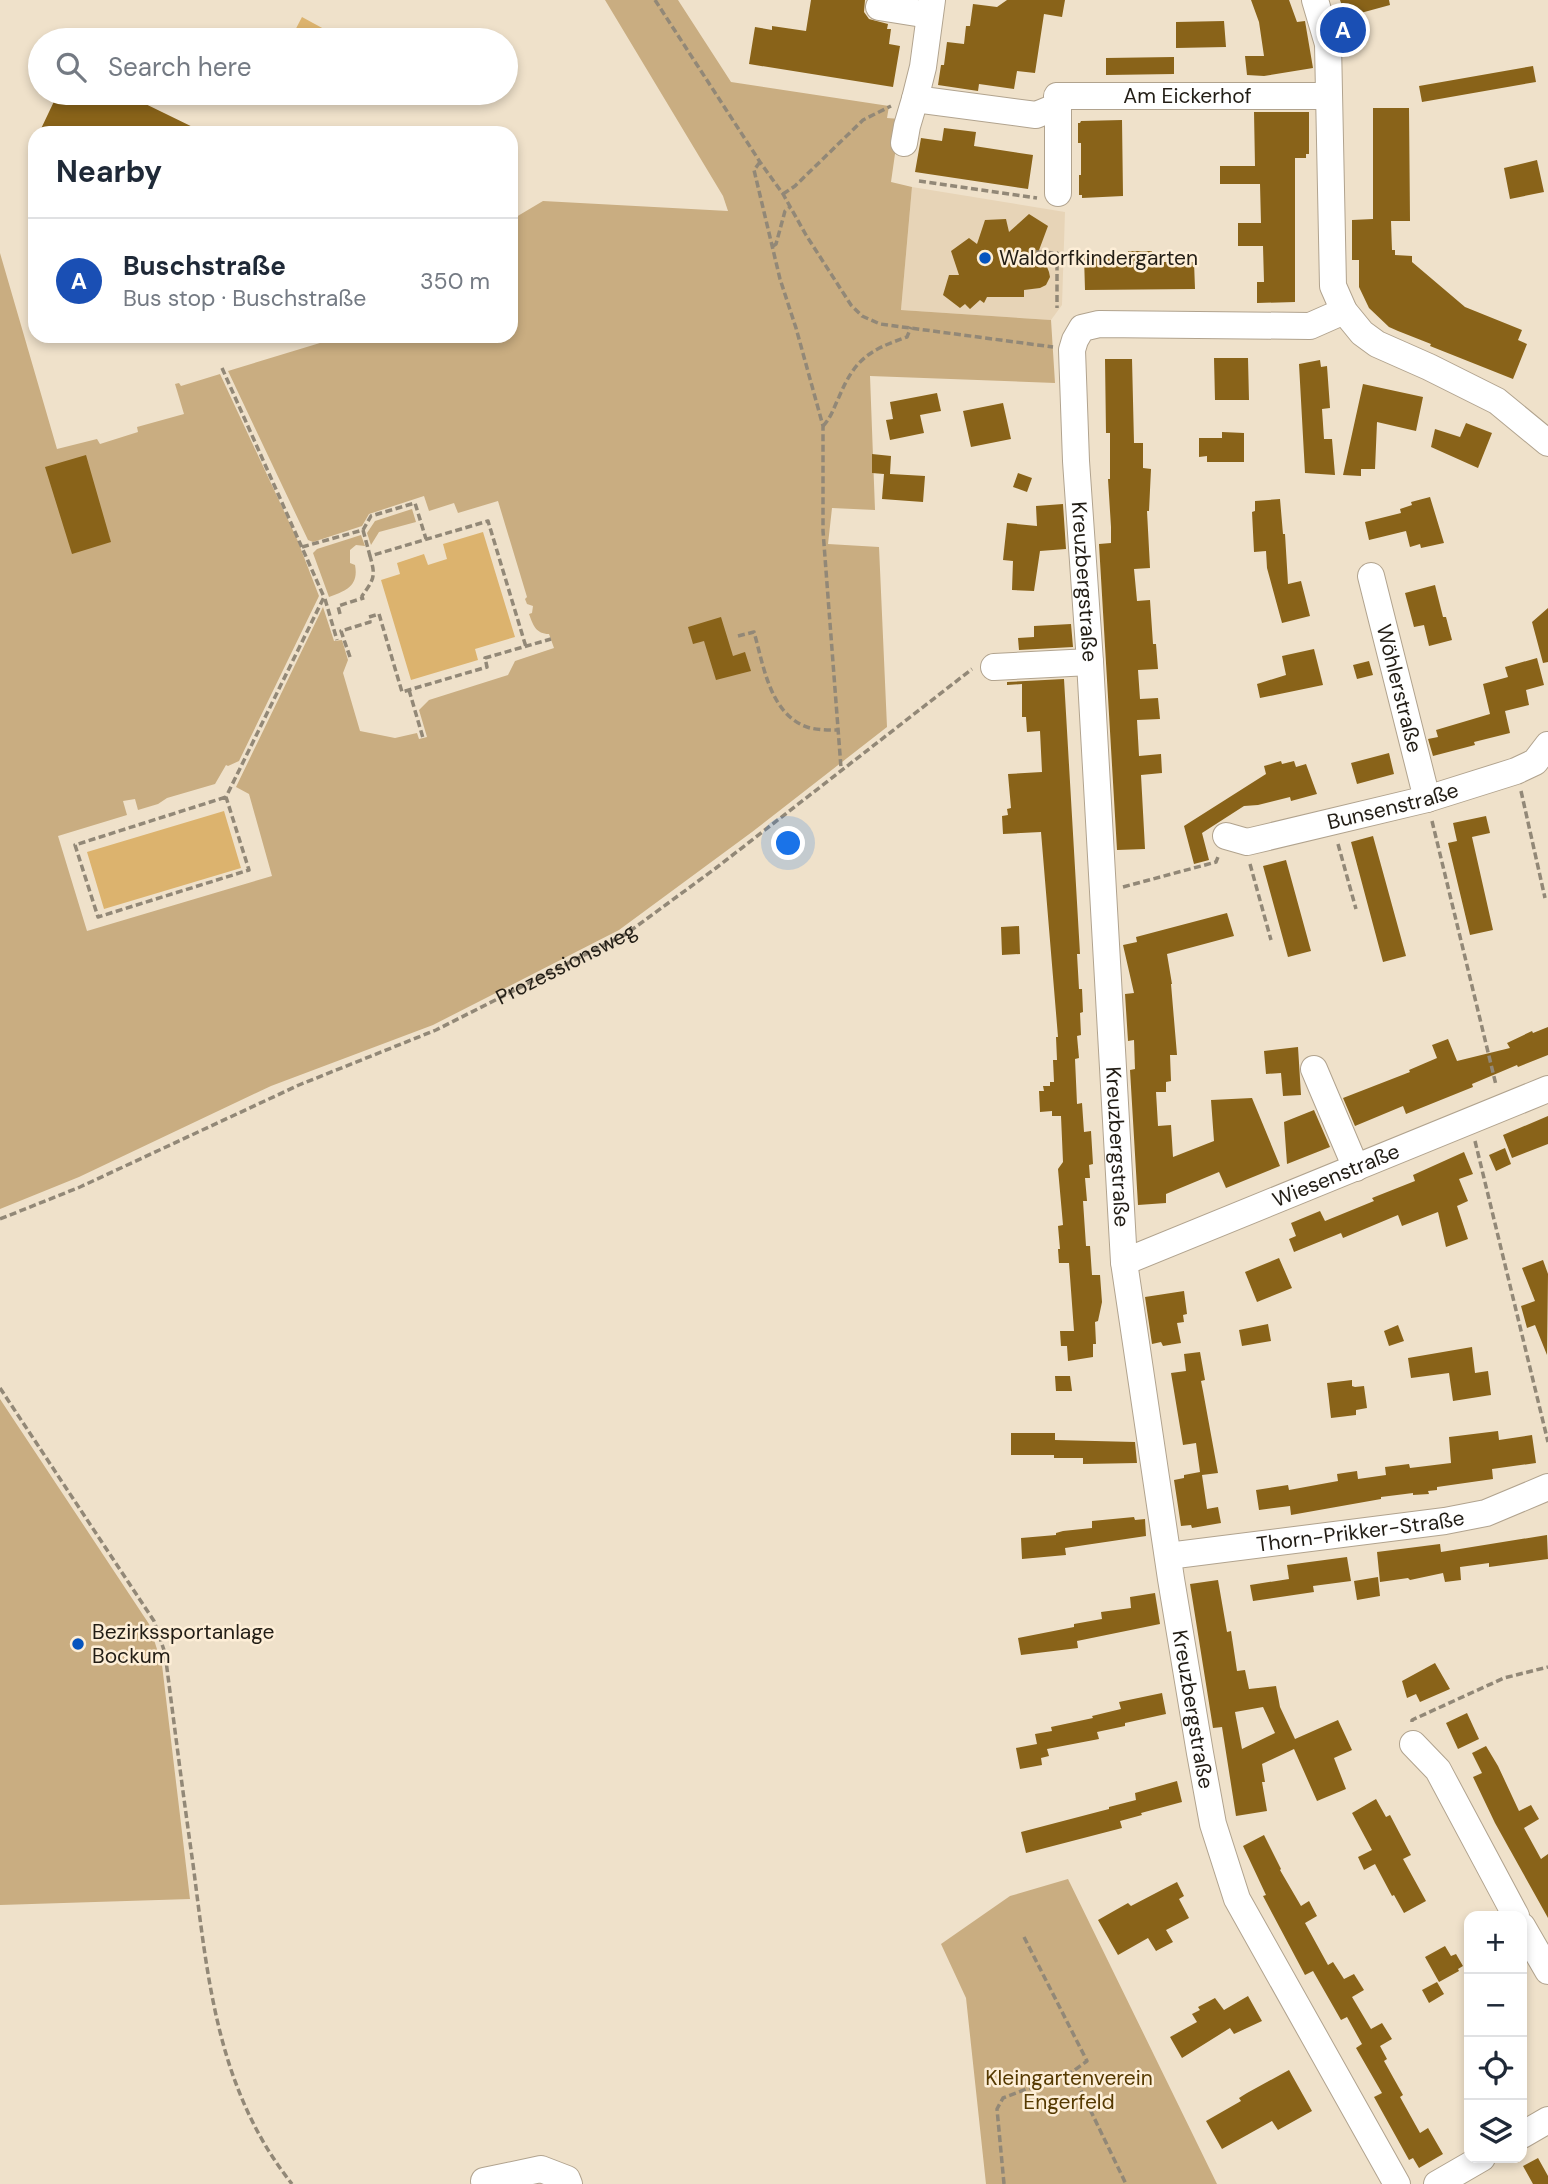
<!DOCTYPE html>
<html lang="en">
<head>
<meta charset="utf-8">
<style>
  body { margin:0; font-family:"DM Sans",sans-serif; background:#f2f2f3; color:#1f2937 }
  .controls { position:absolute; right:21px; bottom:21px; display:grid; overflow:hidden; border-radius:14px; box-shadow:0 4px 10px #0003 }
  .controls button { width:63px; height:63px; display:grid; place-items:center; padding:0; border:0; border-bottom:2px solid #e0e1e3; background:#fff; color:#1f2937; font:35px sans-serif }
  .you { position:absolute; left:789px; top:844px; width:24px; height:24px; margin:-18px; border:5px solid #fff; border-radius:50%; background:#1a73e8; box-shadow:0 0 0 10px #1a73e833 }
  .badge { display:grid; place-items:center; width:46px; height:46px; border-radius:50%; background:#7c3aed; color:#fff; font-size:23px; font-weight:700 }
  .pin { position:absolute; translate:-50% -50%; border:4px solid #fff; box-shadow:0 2px 7px #0006 }
  .list { margin:0; padding:0; list-style:none }
  h2 { display:flex; justify-content:space-between; align-items:center; height:91px; margin:0; padding:0 28px; font-size:30px }
  h2 small { font-size:23px; font-weight:400; color:#747a83 }
  .list li { display:grid; grid-template-columns:46px 1fr auto; gap:21px; align-items:center; box-sizing:border-box; height:126px; padding:0 28px; border-top:2px solid #e0e1e3 }
  .list b { display:block; font-size:26px; white-space:nowrap }
  .list p { margin:0; font-size:23px; white-space:nowrap; color:#747a83 }
  .list em { font-size:23px; font-style:normal; color:#747a83 }
  .icon { flex:none; width:38px; height:38px; fill:none; stroke:currentColor; stroke-width:2; stroke-linecap:round; stroke-linejoin:round }
  .map { position:relative; flex:none; width:1548px; height:2184px; overflow:hidden }
  .search { position:absolute; background:#fff; box-shadow:0 4px 10px #0003; left:28px; top:28px; width:490px; height:77px; display:flex; align-items:center; gap:18px; box-sizing:border-box; padding:0 24px; border-radius:38px; color:#747a83; font-size:26px }
  .panel { position:absolute; background:#fff; box-shadow:0 4px 10px #0003; left:28px; top:126px; width:490px; height:217px; border-radius:21px }
  .map>svg:first-child { display:block }
  .built { fill:#e7d4b7 }
  .green { fill:#c9ad81 }
  .water { fill:#dcb36e }
  .building { fill:#896319; fill-rule:evenodd }
  .lines { fill:none; stroke-linecap:round; stroke-linejoin:round }
  .minor-casing { stroke:#b1a38e; stroke-width:28 }
  .path { stroke:#928877; stroke-width:3.5; stroke-dasharray:7 3.5; stroke-linecap:butt }
  .minor { stroke:#fff; stroke-width:26 }
  .poi-dot { fill:#0654be; stroke:#fdeed7; stroke-width:2.5 }
  .labels { text-anchor:middle; dominant-baseline:central; stroke-width:5; stroke-linejoin:round; paint-order:stroke }
  .street-label { font-size:21px; fill:#221d15; stroke:#fdeed7 }
  .poi-label { font-size:21px; fill:#221d15; stroke:#fdeed7; text-anchor:start }
  .park-label { font-size:21px; fill:#553900; stroke:#fdeed7 }
</style>
</head>
<body>
<div class="map">
<svg width="1548" height="2184" viewBox="0 0 1548 2184">
  <rect width="100%" height="100%" fill="#efe1ca"/>
  <!-- built -->
  <path class="built" d="M912 187 1065 212 1062 305 1051 320 901 310Z"/>
  <!-- green -->
  <path class="green" d="M605 0H678L731 82 889 106 887 118 900 119 891 182 912 187 901 310 1051 320 1055 383 870 376 875 510 832 508 828 544 879 547 887 727 752 832 619 930 433 1025 271 1086 79 1177 0 1209V253L57 449 97 439 100 444 138 432 137 427 184 414 175 384 179 383 181 386 220 374 297 539 319 596 239 761 228 766 226 765 215 784 167 798 158 804 138 810 135 799 123 801 127 815 58 836 87 931 272 876 249 794 236 787 323 607 334 641 342 640 348 660 343 673 360 731 395 738 417 733 419 739 427 737 419 710 429 700 508 675 515 661 554 648 549 634C536 634 533 625 529 614L532 613 533 606 527 604 525 599 527 597 498 501 458 513 454 503 429 511 424 496 369 514 362 526 313 542 308 540 228 371 343 336H511V220L543 201 728 211 723 196Z
    M412 509 416 522 379 532 371 545 367 533 375 521Z
    M361 535 365 546 356 545 350 550V563L355 565C359 586 346 591 329 597L313 553 317 549Z
    M0 1399 149 1624 162 1665 190 1899 0 1905Z
    M1068 1879 1217 2184H986L966 1998 941 1944 1010 1896Z"/>
  <!-- water -->
  <path class="water" d="M302 17 324 29 318 40H290Z
    M483 532 515 637 475 649 478 660 411 680 381 580 400 574 397 563 424 554 428 565 447 559 443 544Z
    M224 811 241 868 104 909 87 852Z"/>
  <!-- building -->
  <path class="building" d="M811 0H865L864 12 869 19 888 24 887 29H891L889 44 900 46 893 87 749 64 755 27 772 30V26L806 31Z
    M1007 0H1065L1062 17 1044 14 1035 73 1017 71 1014 89 979 84 978 91 938 85 941 65H944L947 42 964 44 966 26H970L973 4 997 7Z
    M1251 0H1289L1297 22 1305 21 1313 68 1264 76 1247 75 1245 56H1264L1259 22Z
    M1340 0H1389L1390 5 1346 17Z
    M1224 21 1226 47 1176 48V22Z
    M1174 57V74L1106 75V58Z
    M1533 66 1536 82 1422 102 1419 86Z
    M58 93H123L205 133H39Z
    M1373 108H1409L1410 221H1391L1392 250H1395V255L1412 256V262L1465 307 1522 330 1518 340 1527 344 1513 379 1430 346 1431 344 1398 331 1389 327 1369 308 1359 287V260H1352V220L1373 219Z
    M1254 112H1309V154H1306V158H1295V302L1257 303V282H1264L1263 246H1238V223H1261L1260 184H1220V166H1255Z
    M1122 120 1123 196 1082 198V195H1079V175H1081V143H1078V123H1080L1081 121Z
    M944 128 976 132 974 146 1033 155 1028 189 915 172 921 138 942 141Z
    M1537 160 1544 192 1510 199 1504 168Z
    M1029 214 1048 226 1035 261 1047 267 1049 272 1050 277 1046 285 1040 288 1024 290V297H987L984 303 980 300 970 309 965 304 960 308 943 295 949 275H959L951 251 969 238 977 244 985 220 1006 219 1009 232Z
    M1128 251H1152V262H1194L1195 289 1085 290 1084 256 1128 255Z
    M1214 358H1248L1249 400H1215Z
    M1105 359H1132L1134 443H1143V468L1151 469 1149 511H1147L1150 568 1134 569 1137 601 1150 600 1153 644H1156L1158 669 1138 670 1140 699 1158 698 1160 719 1137 720 1139 756 1161 754 1162 773 1141 775 1145 849 1117 850 1099 544 1111 543V527L1108 479H1110V433H1106Z
    M1320 360 1321 367 1327 366 1330 408 1322 409 1324 439H1332L1335 475 1305 473 1299 364Z
    M1363 384 1423 397 1416 431 1377 422 1375 469H1361V476L1343 475Z
    M937 393 941 411 920 415 924 433 890 440 886 420 893 419 890 402Z
    M1003 403 1011 439 971 447 963 411Z
    M1466 423 1492 433 1478 468 1431 447 1435 429 1460 437Z
    M1222 432 1244 433V462H1207V456L1199 457V438H1222Z
    M872 454 891 456 890 474 925 476 923 502 882 499 884 474 872 473Z
    M86 455 111 542 72 554 45 467Z
    M1018 473 1032 478 1027 492 1013 487Z
    M1430 497 1444 543 1421 548 1420 544 1410 547 1406 531 1369 540 1365 522 1401 513 1400 509 1412 505 1411 502Z
    M1280 499 1283 534H1285L1288 584 1301 581 1310 616 1282 623 1267 568 1266 551 1254 552 1252 512 1255 511V501Z
    M1063 504 1066 549 1040 551 1034 591 1012 590 1013 561 1003 560 1007 523 1037 526 1036 506Z
    M1435 585 1443 617H1446L1452 640 1429 646 1424 625 1414 627 1405 593Z
    M1548 608V662L1543 663 1532 622Z
    M721 617 733 656 745 652 751 671 716 680 704 641 693 644 688 627Z
    M1071 624 1073 647 1019 650 1018 638 1034 637V626Z
    M1314 649 1323 685 1260 698 1257 684 1286 675 1282 656Z
    M1537 658 1544 685 1526 690 1529 705 1505 711 1510 733 1474 742 1475 745 1433 756 1428 739 1438 737 1436 730 1490 714 1483 684 1508 677 1505 667Z
    M1369 661 1373 675 1357 679 1353 665Z
    M1064 679 1080 954H1077L1079 989H1082L1083 1012 1080 1013 1081 1035 1077 1036 1079 1058 1075 1059 1077 1104 1082 1103 1084 1132 1091 1131 1093 1164 1089 1165 1090 1178H1085L1087 1201H1083L1086 1246H1090L1092 1275H1100L1102 1302 1098 1321 1095 1322 1096 1344H1093V1357L1068 1361 1067 1346H1061L1060 1331H1074L1069 1263H1059L1058 1249H1060L1058 1226 1063 1225 1058 1169 1063 1162 1061 1116H1052V1111L1040 1112 1039 1091H1044L1043 1086H1050V1082H1054L1053 1060H1057L1056 1037H1058L1041 832 1003 834 1002 816 1008 815 1007 809 1011 808 1008 774 1042 772 1040 731 1027 732 1026 717H1022V684L1007 685V682Z
    M1389 753 1394 774 1357 784 1351 763Z
    M1281 761 1282 764 1294 761 1296 767 1306 764 1317 794 1291 801 1290 797 1258 805 1244 806 1202 833 1209 860 1194 864 1184 826 1266 774 1264 766Z
    M1486 816 1490 833 1472 837 1493 930 1470 935 1448 843 1457 841 1453 823Z
    M1373 836 1406 956 1383 962 1351 842Z
    M1286 860 1311 951 1288 957 1263 866Z
    M1227 913 1234 936 1167 954 1172 984H1171L1177 1055H1170L1171 1081 1166 1082V1092H1156L1158 1126 1171 1125 1173 1157 1214 1141 1211 1100 1252 1098 1280 1166 1226 1188 1219 1172 1166 1194V1203L1138 1205 1130 1070 1135 1069 1134 1040 1128 1041 1125 994 1134 993 1123 945 1137 942 1136 937Z
    M1019 926 1020 954 1002 955 1001 927Z
    M1548 1027V1055L1518 1067 1517 1065 1472 1084 1473 1087 1406 1114 1403 1106 1355 1126 1343 1098 1410 1072 1409 1070 1437 1058 1432 1045 1448 1039 1457 1061 1510 1048 1507 1043 1532 1031 1533 1033Z
    M1298 1047 1301 1095 1283 1096 1281 1073 1266 1074 1264 1051Z
    M1314 1110 1330 1147 1287 1164 1284 1122Z
    M1548 1116V1144L1512 1158 1503 1135Z
    M1505 1148 1511 1164 1496 1171 1489 1155Z
    M1464 1152 1473 1174 1459 1179 1468 1201 1457 1206 1468 1239 1446 1247 1438 1212 1402 1226 1398 1215 1343 1238 1341 1233 1294 1252 1289 1239 1296 1236 1291 1223 1320 1211 1325 1221 1374 1201 1372 1198 1415 1181 1413 1175Z
    M1279 1258 1292 1288 1257 1302 1245 1272Z
    M1543 1260 1548 1274 1547 1355 1535 1325 1527 1328 1521 1306 1535 1301 1522 1268Z
    M1184 1291 1187 1314 1183 1315 1184 1322 1177 1323 1181 1343 1163 1346 1161 1342 1152 1344 1145 1297Z
    M1268 1324 1271 1341 1242 1346 1239 1330Z
    M1398 1325 1404 1341 1389 1346 1384 1331Z
    M1472 1347 1475 1373 1488 1371 1491 1395 1453 1401 1449 1373 1411 1378 1408 1358Z
    M1200 1352 1205 1380 1201 1381 1203 1391 1218 1473 1202 1475 1207 1509 1218 1507 1221 1523 1192 1528 1191 1525 1181 1526 1174 1480 1184 1478V1475L1200 1472 1196 1443 1183 1445 1171 1373 1186 1371 1184 1354Z
    M1055 1376H1070L1072 1391H1056Z
    M1352 1380V1386L1355 1387 1364 1386 1367 1408 1356 1410V1415L1331 1418 1327 1383Z
    M1498 1431 1499 1440 1532 1435 1536 1463 1492 1469 1493 1479 1437 1487V1490L1428 1491 1429 1494 1413 1495V1493L1381 1497V1499L1291 1515 1290 1506 1259 1510 1256 1490 1288 1485 1289 1490 1338 1481 1337 1474 1357 1471 1358 1479 1386 1475 1385 1467 1409 1464 1410 1468 1451 1463 1449 1437Z
    M1011 1433H1055V1440L1135 1442 1137 1463 1083 1464V1458H1054V1455H1011Z
    M1134 1517 1135 1520 1145 1519 1146 1536 1065 1548 1066 1555 1022 1559 1021 1538 1056 1535V1533L1063 1531 1092 1528V1521Z
    M1547 1535 1548 1559 1489 1567V1563L1460 1567 1461 1580 1445 1582 1443 1573 1410 1580 1408 1578 1380 1582 1377 1552 1440 1544 1441 1552Z
    M1347 1557 1351 1581 1313 1586 1314 1592 1253 1601 1250 1585 1289 1579 1287 1565Z
    M1378 1577 1380 1596 1357 1600 1354 1581Z
    M1218 1580 1227 1632 1231 1631 1237 1671 1245 1670 1249 1689 1276 1686 1280 1707 1295 1739 1338 1720 1352 1750 1334 1758 1346 1789 1317 1801 1294 1749 1262 1764 1265 1782H1262L1267 1811 1236 1816 1222 1727 1213 1728 1190 1584ZM1263 1707 1275 1733 1242 1749 1235 1712Z
    M1155 1593 1160 1624 1077 1641 1078 1648 1021 1655 1018 1638 1074 1627V1624L1102 1619 1101 1612 1131 1608 1130 1597Z
    M1435 1663 1450 1689 1420 1702 1416 1694 1407 1698 1402 1681Z
    M1162 1693 1166 1714 1125 1723V1726L1097 1732 1099 1739 1047 1749 1049 1756 1041 1758 1042 1765 1020 1769 1016 1748 1037 1744 1035 1734 1052 1731 1051 1727 1093 1718 1092 1716 1121 1709 1119 1702Z
    M1467 1713 1479 1739 1458 1749 1446 1723Z
    M1486 1746 1498 1766 1519 1811 1531 1805 1539 1819 1524 1828 1541 1859 1548 1854V1918L1495 1823 1473 1777 1482 1773 1472 1753Z
    M1177 1781 1182 1802 1141 1813 1142 1815 1120 1821 1122 1828 1026 1853 1021 1832 1109 1809V1807L1136 1800 1135 1793Z
    M1376 1799 1386 1817 1390 1815 1411 1855 1403 1859 1426 1901 1404 1913 1394 1895 1392 1896 1375 1864 1364 1870 1358 1857 1372 1850 1352 1813Z
    M1264 1835 1281 1869 1280 1870 1301 1906 1309 1901 1317 1916 1305 1923 1328 1965 1333 1962 1344 1979 1354 1974 1364 1990 1352 1997 1371 2029 1382 2023 1392 2039 1380 2046 1387 2059 1384 2061 1403 2095 1400 2097 1420 2133 1428 2128 1443 2154 1419 2168 1413 2158 1409 2160 1374 2097 1382 2093 1356 2048 1362 2044 1347 2017 1341 2020 1313 1971 1305 1975 1263 1896 1266 1895 1243 1846Z
    M1177 1882 1184 1896 1179 1899 1189 1918 1166 1930 1173 1942 1156 1951 1148 1938 1118 1955 1098 1920 1128 1903 1131 1906Z
    M1445 1946 1451 1956 1456 1954 1463 1966 1458 1969 1459 1971 1439 1982 1425 1957Z
    M1437 1982 1444 1994 1429 2003 1422 1990Z
    M1248 1996 1262 2021 1234 2034 1230 2028 1182 2058 1170 2037 1197 2022 1192 2014 1200 2010 1198 2007 1215 1998 1224 2010Z
    M1289 2070 1312 2111 1278 2130 1272 2121 1222 2149 1206 2121 1241 2101 1239 2098 1247 2093Z
    M1538 2158 1548 2176V2184H1533L1523 2166Z"/>
  <g class="lines">
    <!-- minor casing -->
    <g class="minor-casing">
      <g id="minor">
        <path id="s2" d="M932 0 923 67 915 99 1036 115 1058 106 1057 96H1329"/>
        <path d="M1315 0 1328 44 1333 286 1344 311 1362 333 1377 344 1429 367 1497 401 1548 443"/>
        <path d="M879 7 929 15"/>
        <path d="M1058 106V193"/>
        <path d="M904 143 907 126 915 99"/>
        <path id="s3" d="M1344 311 1310 326 1099 324 1082 328 1075 340 1072 350 1076 461 1090 662 1124 1262 1171 1579 1200 1753 1213 1824 1237 1899 1397 2184"/>
        <path id="s4" d="M1371 576 1427 799"/>
        <path d="M994 667 1090 662"/>
        <path id="s5" d="M1226 836 1247 842 1427 799 1516 771 1535 762 1548 745"/>
        <path d="M1314 1069 1356 1168"/>
        <path id="s6" d="M1124 1262 1548 1089"/>
        <path id="s7" d="M1168 1556 1445 1521 1486 1513 1548 1487"/>
        <path d="M1413 1744 1438 1770 1516 1916"/>
        <path d="M1522 1926 1548 1971"/>
        <path d="M1522 2135 1548 2120"/>
        <path d="M484 2181 541 2169 567 2179 569 2184"/>
        <path d="M1437 2184 1482 2158"/>
      </g>
    </g>
    <!-- path -->
    <g class="path">
      <path d="M655 0 760 162 783 194 806 235 851 305 862 316 880 324 1053 347"/>
      <path d="M760 162 754 170 780 279 796 328 823 426V531L841 768"/>
      <path d="M919 181 1037 198"/>
      <path d="M783 194 795 186 863 120 891 106"/>
      <path d="M773 246 776 244 785 211 790 207"/>
      <path d="M1036 252 1057 253V308"/>
      <path d="M222 368 324 597 226 797 249 870 98 917 75 845 226 797"/>
      <path d="M823 426C831 418 834 407 839 397 855 359 869 350 907 337L911 327"/>
      <path d="M363 530 370 556"/>
      <path d="M302 547 363 530 371 516 415 503 426 539"/>
      <path d="M325 599 337 640"/>
      <path d="M363 600 362 596C374 579 376 577 370 556L488 521 526 647"/>
      <path d="M340 614 338 606 363 598"/>
      <path d="M738 636 754 632C764 667 770 716 810 728 819 730 829 730 838 730"/>
      <path d="M350 657 341 631 370 622 369 617 379 614 402 692 487 667 485 658 551 639"/>
      <path d="M409 690 423 738"/>
      <path d="M1521 791 1545 898"/>
      <path d="M1432 821 1496 1085"/>
      <path d="M1338 844 1356 909"/>
      <path d="M1250 864 1271 940"/>
      <path d="M1123 887 1216 862 1218 857"/>
      <path d="M1475 1141 1548 1442"/>
      <path id="s1" d="M0 1219 80 1187 299 1085 436 1030 626 934 716 868 972 669"/>
      <path d="M0 1388 154 1621 165 1653C174 1723 183 1794 193 1864 208 1980 217 2089 292 2184"/>
      <path d="M1412 1722V1720L1504 1678 1548 1667"/>
      <path d="M1024 1937 1087 2061 1072 2072 1126 2184"/>
      <path d="M1004 2184 997 2109 1003 2098 1072 2072"/>
    </g>
    <!-- minor -->
    <use href="#minor" class="minor"/>
  </g>
  <!-- markers -->
  <g class="poi-dot">
    <circle cx="985" cy="258" r="7"/>
    <circle cx="78" cy="1644" r="7"/>
  </g>
  <g class="labels">
    <!-- street labels -->
    <g class="street-label">
      <text stroke="none"><textPath href="#s2" startOffset="387">Am Eickerhof</textPath></text>
      <text stroke="none"><textPath href="#s3" startOffset="522">Kreuzbergstraße</textPath></text>
      <text stroke="none"><textPath href="#s4" startOffset="116">Wöhlerstraße</textPath></text>
      <text stroke="none"><textPath href="#s5" startOffset="172">Bunsenstraße</textPath></text>
      <text stroke="none"><textPath href="#s1" startOffset="621">Prozessionsweg</textPath></text>
      <text stroke="none"><textPath href="#s3" startOffset="1088">Kreuzbergstraße</textPath></text>
      <text stroke="none"><textPath href="#s6" startOffset="229">Wiesenstraße</textPath></text>
      <text stroke="none"><textPath href="#s7" startOffset="194">Thorn-Prikker-Straße</textPath></text>
      <text stroke="none"><textPath href="#s3" startOffset="1656">Kreuzbergstraße</textPath></text>
    </g>
    <!-- poi labels -->
    <g class="poi-label">
      <text x="999" y="258">Waldorfkindergarten</text>
      <text x="92" y="1632">Bezirkssportanlage<tspan x="92" dy="24">Bockum</tspan></text>
    </g>
    <!-- park labels -->
    <g class="park-label">
      <text x="1069" y="2078">Kleingartenverein<tspan x="1069" dy="24">Engerfeld</tspan></text>
    </g>
  </g>
</svg>
<div class="controls">
<button>+</button>
<button>−</button>
<button><svg class="icon" aria-label="locate" viewBox="0 0 24 24"><circle cx="12" cy="12" r="6"/><path d="M12 2v4M12 18v4M2 12h4M18 12h4"/></svg></button>
<button><svg class="icon" aria-label="layers" viewBox="0 0 24 24"><path d="M12 4l9 5-9 5-9-5zM3 14l9 5 9-5"/></svg></button>
</div>
<div class="you"></div>
<div class="pin badge" style="left:1343px;top:30px;background:#1a4fb4">A</div>
<div class="search"><svg class="icon" aria-label="search" viewBox="0 0 24 24"><circle cx="10" cy="10" r="6"/><path d="M15 15l6 6"/></svg>Search here</div>
<section class="panel">
<h2>Nearby<small></small></h2>
<ul class="list">
<li><span class="badge" style="background:#1a4fb4">A</span><div><b>Buschstraße</b><p>Bus stop · Buschstraße</p></div><em>350 m</em></li>
</ul>
</section>
</div>
</body>
</html>
